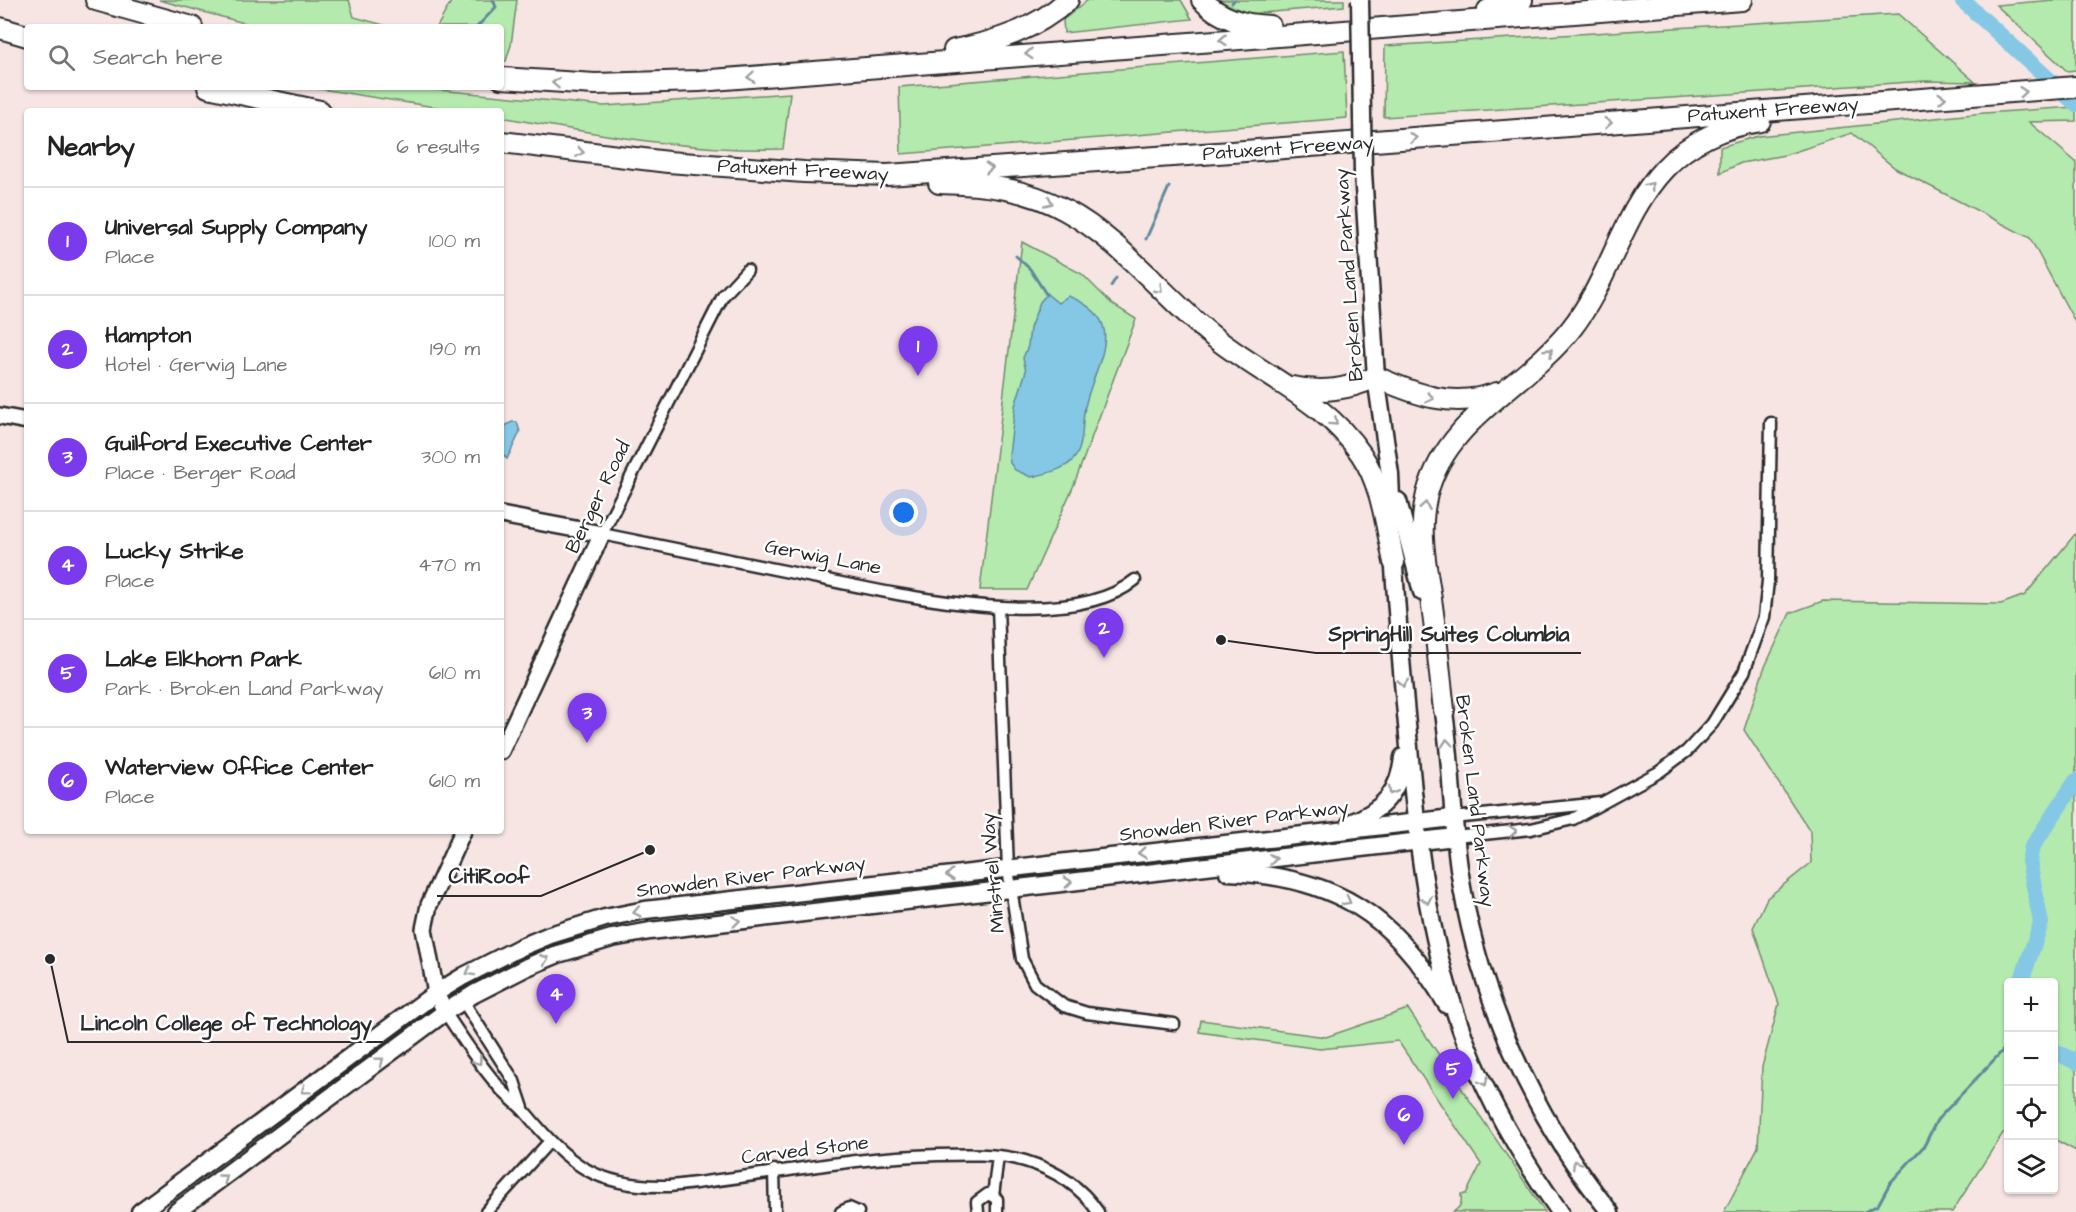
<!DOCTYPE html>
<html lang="en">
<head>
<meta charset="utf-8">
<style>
  body { margin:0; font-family:"Architects Daughter",sans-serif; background:#f2f2f2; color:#222 }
  .controls { position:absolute; right:18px; bottom:18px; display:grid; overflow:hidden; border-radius:6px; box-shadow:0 2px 4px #0004 }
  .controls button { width:54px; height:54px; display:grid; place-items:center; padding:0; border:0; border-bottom:2px solid #e0e0e0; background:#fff; color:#222; font:30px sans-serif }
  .you { position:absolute; left:904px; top:513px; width:21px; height:21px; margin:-15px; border:4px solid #fff; border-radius:50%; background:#1a73e8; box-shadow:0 0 0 9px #1a73e833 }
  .badge { display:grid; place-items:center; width:39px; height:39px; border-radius:50%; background:#7c3aed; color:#fff; font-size:20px; font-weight:700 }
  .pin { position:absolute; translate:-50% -50px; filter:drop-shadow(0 2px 3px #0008) }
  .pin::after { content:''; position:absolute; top:32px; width:21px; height:18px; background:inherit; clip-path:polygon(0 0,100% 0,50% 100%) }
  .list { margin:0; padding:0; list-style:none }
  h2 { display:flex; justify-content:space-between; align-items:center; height:78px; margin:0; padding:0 24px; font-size:26px }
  h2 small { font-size:20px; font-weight:400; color:#767676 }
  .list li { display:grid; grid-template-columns:39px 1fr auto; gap:18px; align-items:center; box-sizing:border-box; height:108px; padding:0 24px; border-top:2px solid #e0e0e0 }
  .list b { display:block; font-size:22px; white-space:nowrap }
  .list p { margin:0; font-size:20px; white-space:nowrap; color:#767676 }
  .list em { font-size:20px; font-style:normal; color:#767676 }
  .icon { flex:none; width:33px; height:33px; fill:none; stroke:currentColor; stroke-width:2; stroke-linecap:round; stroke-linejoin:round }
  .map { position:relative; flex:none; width:2076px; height:1212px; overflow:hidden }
  .search { position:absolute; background:#fff; box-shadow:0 2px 4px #0004; left:24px; top:24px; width:480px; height:66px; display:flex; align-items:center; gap:15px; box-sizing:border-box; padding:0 21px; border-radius:6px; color:#767676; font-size:22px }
  .panel { position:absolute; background:#fff; box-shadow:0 2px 4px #0004; left:24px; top:108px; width:480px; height:726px; border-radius:6px }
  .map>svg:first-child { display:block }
  .green { fill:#b4eaad; stroke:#708a6c; stroke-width:1.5 }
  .water { fill:#85c8e6; stroke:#61899b; stroke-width:1.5 }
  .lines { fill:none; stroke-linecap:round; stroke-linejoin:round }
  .stream { stroke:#61899b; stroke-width:3 }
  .river { stroke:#85c8e6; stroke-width:16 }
  .street-casing { stroke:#2b2b2b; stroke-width:15 }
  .secondary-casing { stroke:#2b2b2b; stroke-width:20 }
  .primary-casing { stroke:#2b2b2b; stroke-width:21 }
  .highway-casing { stroke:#2b2b2b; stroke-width:24 }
  .street { stroke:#fff; stroke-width:10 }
  .secondary { stroke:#fff; stroke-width:15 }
  .primary { stroke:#fff; stroke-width:16 }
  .highway { stroke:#fff; stroke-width:20 }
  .primary-bridge-casing { stroke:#2b2b2b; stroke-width:21; stroke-linecap:butt }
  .primary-bridge { stroke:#fff; stroke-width:16 }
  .oneway { stroke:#a0a0a0 }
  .labels { text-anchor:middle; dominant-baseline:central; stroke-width:5; stroke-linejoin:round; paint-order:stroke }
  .street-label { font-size:20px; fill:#2b2b2b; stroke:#fff }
  .leader { fill:none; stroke:#2b2b2b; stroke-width:2 }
  .callout-dot { fill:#2b2b2b; stroke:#fff; stroke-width:2 }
  .callout-label { font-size:21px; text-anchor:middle; font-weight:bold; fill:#2b2b2b; stroke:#fff; stroke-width:5; stroke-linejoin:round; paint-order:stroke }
</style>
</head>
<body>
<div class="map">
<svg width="2076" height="1212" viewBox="0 0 2076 1212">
  <rect width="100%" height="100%" fill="#f7e5e4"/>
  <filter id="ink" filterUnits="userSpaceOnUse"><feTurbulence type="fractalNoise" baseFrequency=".0167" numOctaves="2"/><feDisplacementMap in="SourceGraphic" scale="12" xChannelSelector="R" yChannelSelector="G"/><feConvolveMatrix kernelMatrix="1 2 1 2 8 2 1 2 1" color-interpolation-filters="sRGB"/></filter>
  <g filter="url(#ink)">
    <!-- green -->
    <path class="green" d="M159 0H349L354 17 391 27H259Z
      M452 0H517L511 45 506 61H501V27H437Z
      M1088 0H1181L1192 19 1064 33 1063 20Z
      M1218 0H1344V6L1249 14Z
      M2054 0H2076V70L2067 71 1996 5Z
      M1898 14 1975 82 1926 81 1384 117 1385 46Z
      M1344 51 1347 118 901 154 899 87Z
      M308 87H407L604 106 790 93 783 149C689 152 593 133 501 117V111H460Z
      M2076 107V121L2029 122 2076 162V324L2030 238 1895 168 1852 133 1785 155 1741 163 1720 173V147L1758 136 1984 113Z
      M1022 242 1082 274 1112 304 1136 319 1073 487 1027 590H980Z
      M2076 533V1151L2054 1139V982H2008V1131L2003 1133 1952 1212H1724L1758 1147 1762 1067 1779 1004 1753 928 1767 898 1811 863 1810 831 1744 730 1764 669 1790 613 1823 601 2001 604 2025 595Z
      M1408 1009 1545 1212H1453C1461 1207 1462 1203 1461 1194H1466L1481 1164 1398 1041 1320 1049 1199 1032 1201 1020 1326 1037Z"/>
    <!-- water -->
    <path class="water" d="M1047 294 1058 303 1068 296C1132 321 1095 361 1085 407 1081 423 1085 447 1073 460 1064 470 1044 474 1031 477L1015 470 1010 463 1009 455 1015 406 1026 371 1023 358 1028 346 1030 328 1040 302Z
      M512 422H517L520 432 507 459 502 453 505 426Z"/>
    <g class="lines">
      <!-- stream -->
      <path class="stream" d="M1232 3 1234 0
        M477 27 496 7 493 0
        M1146 239 1169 187
        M1016 256 1030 269 1046 294
        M1111 286 1116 278
        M1864 1212 1878 1205 1890 1183 1924 1146 1937 1120 2008 1045"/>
      <!-- river -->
      <path class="river" d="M1962 0 2076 104
        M2021 982 2041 923 2029 861 2032 847 2076 781
        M2054 1051 2076 1062"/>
      <!-- street casing -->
      <g class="street-casing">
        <path id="street" d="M747 270 723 296 602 534C666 547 730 560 794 573 877 590 1066 638 1135 580
          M998 607 1008 869 1022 959 1035 984 1064 1006 1087 1013 1174 1024
          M1453 818 1601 803
          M1455 837 1531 829 1573 819 1659 772 1687 751 1712 724 1744 672 1764 617 1768 581 1771 423
          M463 1001 514 1081 523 1108
          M445 1012C462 1038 479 1064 499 1087 506 1096 517 1103 525 1112 569 1165 597 1188 669 1186 759 1177 847 1157 938 1155 966 1154 997 1153 1025 1161 1055 1170 1080 1185 1098 1212
          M774 1170 775 1212
          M993 1196 998 1156
          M486 1212 549 1142
          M841 1212 849 1208 858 1212
          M978 1212 977 1202 988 1194 997 1199V1212"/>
      </g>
      <!-- secondary casing -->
      <g class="secondary-casing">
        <path id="secondary" d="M0 416 27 421
          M501 515 602 534 501 751
          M445 1012 436 993 424 929 429 905 463 831"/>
      </g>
      <!-- primary casing -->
      <g class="primary-casing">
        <path id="primary" d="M1363 172 1376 377 1390 474 1392 523
          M1398 501 1422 592
          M1393 549C1396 611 1402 673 1408 735 1416 835 1427 934 1461 1029 1484 1094 1520 1156 1560 1212
          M1442 700C1452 755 1451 812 1459 868 1476 990 1532 1116 1610 1212
          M1350 823C1382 811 1400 792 1403 757
          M1228 872C1333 876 1394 914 1447 1005
          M140 1212 436 993 464 976 519 948 550 935 605 918 645 910 1453 818
          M176 1212 445 1012 474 994 527 967 558 954 612 938 650 931 1455 837"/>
      </g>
      <!-- highway casing -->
      <g class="highway-casing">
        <path id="highway" d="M96 0 192 27
          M1202 0C1221 19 1243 25 1270 26
          M1488 10 1522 0
          M0 28 27 36
          M954 50C996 42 1036 29 1068 0
          M501 78 595 84 699 81 1742 0
          M208 87 320 111
          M501 142 668 162 804 172 887 175 1232 152 2076 87
          M939 183C984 184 1025 188 1065 210 1121 240 1161 294 1210 334 1260 375 1324 399 1361 454 1382 485 1386 526 1394 562
          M1292 387C1322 393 1347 390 1376 377 1417 395 1453 409 1497 393
          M1444 710C1440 676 1437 641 1432 606 1427 568 1417 533 1427 494 1446 418 1526 386 1571 329 1610 280 1621 215 1664 169 1689 142 1724 126 1760 121"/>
      </g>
      <!-- street -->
      <use href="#street" class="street"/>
      <!-- secondary -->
      <use href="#secondary" class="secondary"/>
      <!-- primary -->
      <use href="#primary" class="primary"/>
      <!-- highway -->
      <use href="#highway" class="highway"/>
      <!-- primary-bridge casing -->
      <g class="primary-bridge-casing">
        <path id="primary-bridge" d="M1360 0 1363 172"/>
      </g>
      <!-- primary-bridge -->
      <use href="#primary-bridge" class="primary-bridge"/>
    </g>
    <!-- one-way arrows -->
    <defs><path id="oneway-chevron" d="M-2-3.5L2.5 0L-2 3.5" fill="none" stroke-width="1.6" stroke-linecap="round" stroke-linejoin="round" transform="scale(1.5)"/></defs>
    <g class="oneway">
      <use href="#oneway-chevron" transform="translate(1223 40) rotate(176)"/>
      <use href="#oneway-chevron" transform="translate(1029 54) rotate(176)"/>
      <use href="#oneway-chevron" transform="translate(751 77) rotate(175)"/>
      <use href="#oneway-chevron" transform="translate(556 83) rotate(-177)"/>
      <use href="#oneway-chevron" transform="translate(2023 92) rotate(-5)"/>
      <use href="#oneway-chevron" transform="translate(1942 98) rotate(-4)"/>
      <use href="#oneway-chevron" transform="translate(1608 123) rotate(-4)"/>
      <use href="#oneway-chevron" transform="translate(1413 138) rotate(-5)"/>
      <use href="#oneway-chevron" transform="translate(580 152) rotate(8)"/>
      <use href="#oneway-chevron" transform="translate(989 168) rotate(-4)"/>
      <use href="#oneway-chevron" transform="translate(1650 186) rotate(-51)"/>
      <use href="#oneway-chevron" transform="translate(1049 202) rotate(25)"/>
      <use href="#oneway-chevron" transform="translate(1159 289) rotate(44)"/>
      <use href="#oneway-chevron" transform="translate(1549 352) rotate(-43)"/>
      <use href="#oneway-chevron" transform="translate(1430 398) rotate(14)"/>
      <use href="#oneway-chevron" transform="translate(1334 422) rotate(42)"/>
      <use href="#oneway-chevron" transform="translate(1425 506) rotate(-80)"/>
      <use href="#oneway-chevron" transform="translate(1403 683) rotate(86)"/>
      <use href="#oneway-chevron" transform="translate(1447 743) rotate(-95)"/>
      <use href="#oneway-chevron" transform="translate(1392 791) rotate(122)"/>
      <use href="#oneway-chevron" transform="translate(1513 831) rotate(-6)"/>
      <use href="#oneway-chevron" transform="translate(1142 853) rotate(173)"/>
      <use href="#oneway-chevron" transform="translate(1273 859) rotate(-6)"/>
      <use href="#oneway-chevron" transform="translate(950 875) rotate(174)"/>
      <use href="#oneway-chevron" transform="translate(1068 882) rotate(-7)"/>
      <use href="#oneway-chevron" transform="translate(1427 900) rotate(79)"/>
      <use href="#oneway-chevron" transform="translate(1347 901) rotate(29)"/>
      <use href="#oneway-chevron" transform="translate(637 912) rotate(169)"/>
      <use href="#oneway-chevron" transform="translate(736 921) rotate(-7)"/>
      <use href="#oneway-chevron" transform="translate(545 959) rotate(-22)"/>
      <use href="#oneway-chevron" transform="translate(470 972) rotate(151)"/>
      <use href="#oneway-chevron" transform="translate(380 1061) rotate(-37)"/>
      <use href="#oneway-chevron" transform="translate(478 1061) rotate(54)"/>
      <use href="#oneway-chevron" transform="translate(1484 1082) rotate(65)"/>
      <use href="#oneway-chevron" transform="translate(305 1090) rotate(143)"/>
      <use href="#oneway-chevron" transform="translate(1576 1164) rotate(-123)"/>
      <use href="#oneway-chevron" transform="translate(224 1178) rotate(-36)"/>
    </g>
  </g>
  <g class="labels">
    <!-- street labels -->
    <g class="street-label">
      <text transform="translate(1773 110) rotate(-4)">Patuxent Freeway</text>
      <text transform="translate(1288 148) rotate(-4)">Patuxent Freeway</text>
      <text transform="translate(803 170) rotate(3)">Patuxent Freeway</text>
      <text transform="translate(1349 275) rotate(-94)">Broken Land Parkway</text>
      <text transform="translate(598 497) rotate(-64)">Berger Road</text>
      <text transform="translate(823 557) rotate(11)">Gerwig Lane</text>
      <text transform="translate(1475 801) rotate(83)">Broken Land Parkway</text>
      <text transform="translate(1234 821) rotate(-7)">Snowden River Parkway</text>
      <text transform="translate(993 873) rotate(-95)">Minstrel Way</text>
      <text transform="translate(751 877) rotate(-7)">Snowden River Parkway</text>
      <text transform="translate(805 1150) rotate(-7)">Carved Stone</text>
    </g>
  </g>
  <!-- callouts -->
  <path class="leader" d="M1221 640L1316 653H1581M650 850L541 896H437M50 959L68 1042H383"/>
  <g class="callout-dot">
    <circle cx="1221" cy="640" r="6"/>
    <circle cx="650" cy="850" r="6"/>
    <circle cx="50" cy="959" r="6"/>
  </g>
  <g class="callout-label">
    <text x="1449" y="641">SpringHill Suites Columbia</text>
    <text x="489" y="883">CitiRoof</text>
    <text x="226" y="1030">Lincoln College of Technology</text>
  </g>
</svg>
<div class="controls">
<button>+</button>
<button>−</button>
<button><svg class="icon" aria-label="locate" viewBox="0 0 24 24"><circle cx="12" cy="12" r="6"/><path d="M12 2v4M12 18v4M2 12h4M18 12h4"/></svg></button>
<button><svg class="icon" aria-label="layers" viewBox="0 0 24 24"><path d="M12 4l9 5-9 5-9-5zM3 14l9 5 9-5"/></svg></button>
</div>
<div class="you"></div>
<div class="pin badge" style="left:918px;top:376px">1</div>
<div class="pin badge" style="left:1104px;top:658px">2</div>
<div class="pin badge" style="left:587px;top:743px">3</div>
<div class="pin badge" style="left:556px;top:1024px">4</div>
<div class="pin badge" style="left:1453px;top:1099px">5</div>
<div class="pin badge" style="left:1404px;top:1145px">6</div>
<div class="search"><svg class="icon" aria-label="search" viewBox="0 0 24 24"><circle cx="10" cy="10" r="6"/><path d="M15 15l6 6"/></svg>Search here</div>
<section class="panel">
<h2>Nearby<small>6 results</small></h2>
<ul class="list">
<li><span class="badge">1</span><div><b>Universal Supply Company</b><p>Place</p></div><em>100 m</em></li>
<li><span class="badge">2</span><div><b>Hampton</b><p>Hotel · Gerwig Lane</p></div><em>190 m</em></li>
<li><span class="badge">3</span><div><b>Guilford Executive Center</b><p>Place · Berger Road</p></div><em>300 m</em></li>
<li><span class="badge">4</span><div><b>Lucky Strike</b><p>Place</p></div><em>470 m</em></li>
<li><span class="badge">5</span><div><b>Lake Elkhorn Park</b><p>Park · Broken Land Parkway</p></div><em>610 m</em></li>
<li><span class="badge">6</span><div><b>Waterview Office Center</b><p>Place</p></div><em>610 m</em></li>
</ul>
</section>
</div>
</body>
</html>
